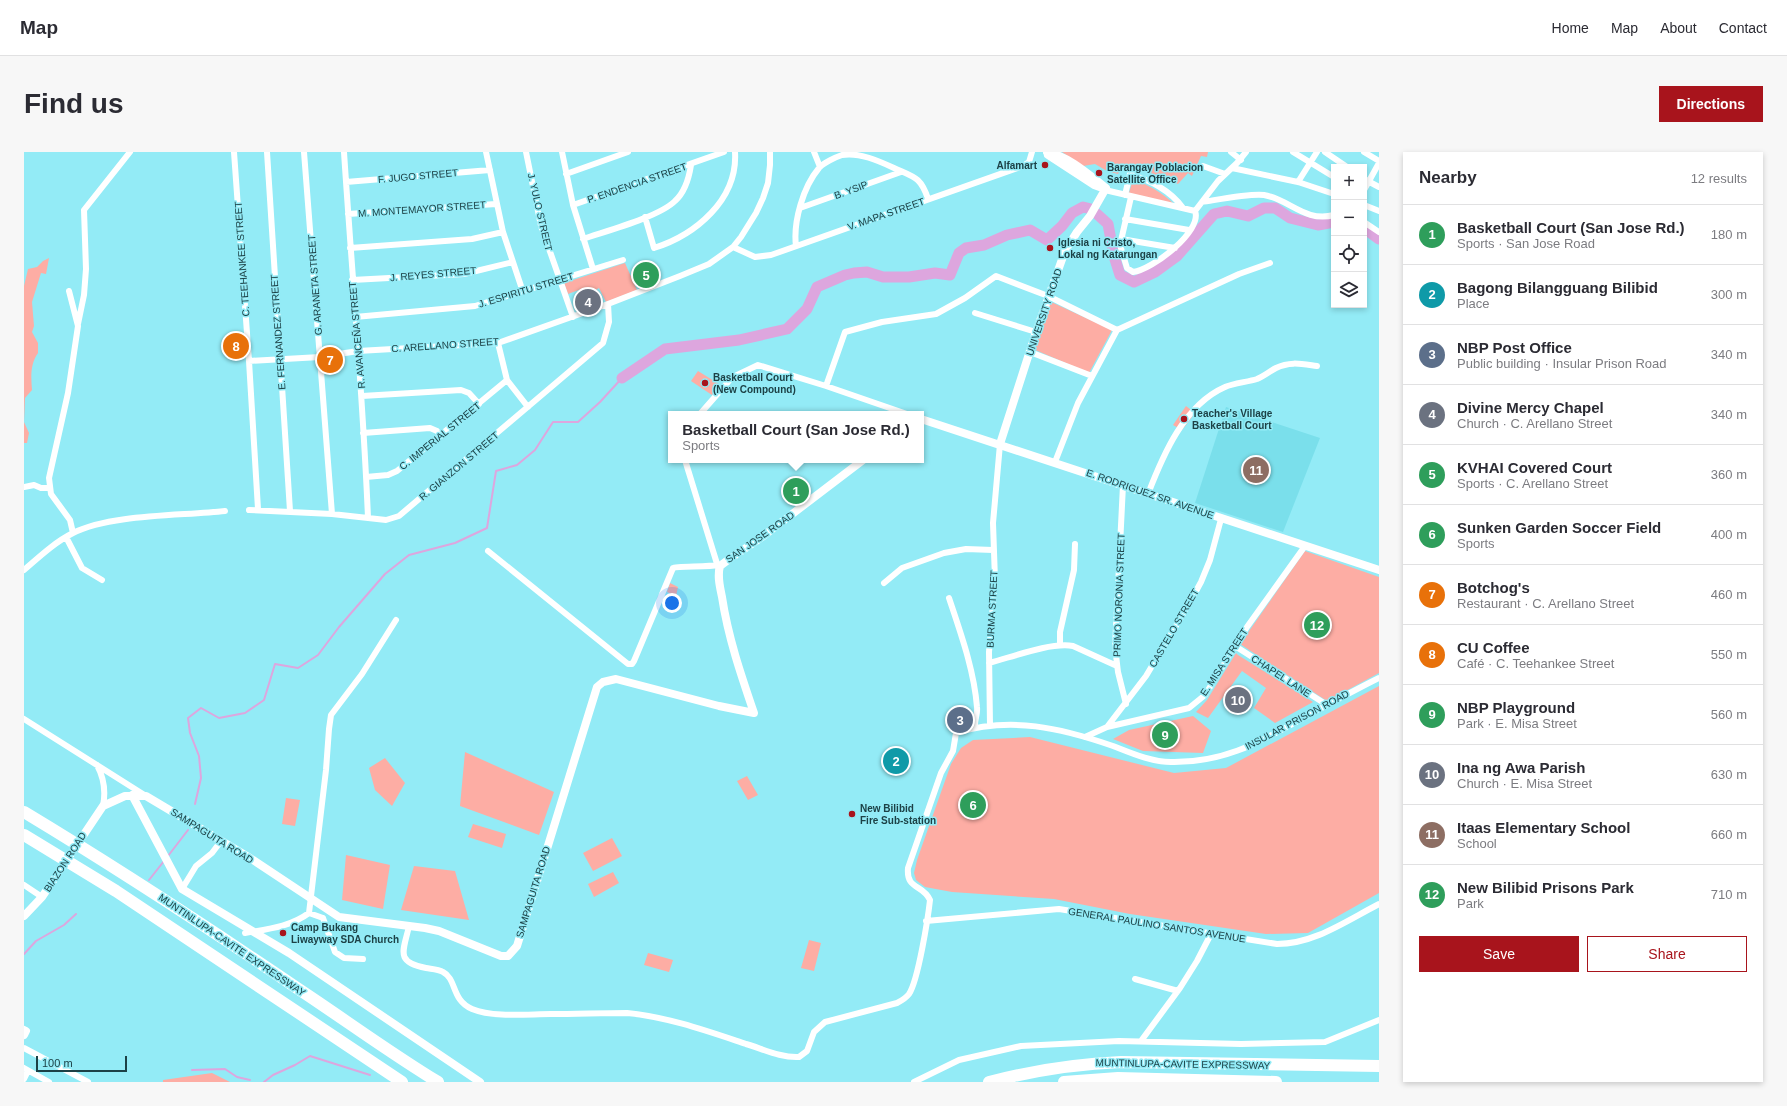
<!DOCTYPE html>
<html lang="en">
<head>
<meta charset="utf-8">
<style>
  body { margin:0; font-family:Helvetica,sans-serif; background:#f7f7f7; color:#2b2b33 }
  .controls { position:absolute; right:12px; top:12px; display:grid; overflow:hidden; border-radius:0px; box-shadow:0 2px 6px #0003 }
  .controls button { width:36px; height:36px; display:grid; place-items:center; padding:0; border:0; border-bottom:1px solid #e1e1e2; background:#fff; color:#2b2b33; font:20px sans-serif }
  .scale { position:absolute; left:12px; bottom:10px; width:91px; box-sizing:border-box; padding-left:4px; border:2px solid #1c4146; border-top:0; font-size:11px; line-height:14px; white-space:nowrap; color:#1c4146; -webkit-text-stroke:3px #93ebf6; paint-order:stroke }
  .you { position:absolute; left:648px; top:451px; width:14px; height:14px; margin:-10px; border:3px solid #fff; border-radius:50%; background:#1a73e8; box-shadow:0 0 0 6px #1a73e833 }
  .badge { display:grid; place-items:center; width:26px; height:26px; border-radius:50%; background:#a8141c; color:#fff; font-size:13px; font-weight:700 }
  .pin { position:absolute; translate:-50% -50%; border:2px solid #fff; box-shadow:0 1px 4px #0006 }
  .popup { position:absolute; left:644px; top:259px; width:256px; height:52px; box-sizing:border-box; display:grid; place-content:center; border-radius:0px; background:#fff; filter:drop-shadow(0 1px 3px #0005); font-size:13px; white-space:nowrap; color:#7c7c81 }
  .popup b { font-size:15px; color:#2b2b33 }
  .popup::after { content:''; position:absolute; left:50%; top:100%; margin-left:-8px; border:8px solid transparent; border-top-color:#fff }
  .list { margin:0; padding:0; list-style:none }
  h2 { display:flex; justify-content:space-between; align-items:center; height:52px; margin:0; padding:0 16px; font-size:17px }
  h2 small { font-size:13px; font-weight:400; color:#7c7c81 }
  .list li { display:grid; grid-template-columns:26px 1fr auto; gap:12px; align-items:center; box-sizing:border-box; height:60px; padding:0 16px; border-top:1px solid #e1e1e2 }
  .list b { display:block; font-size:15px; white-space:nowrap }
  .list p { margin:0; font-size:13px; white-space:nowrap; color:#7c7c81 }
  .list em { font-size:13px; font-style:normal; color:#7c7c81 }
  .actions { display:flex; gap:8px; padding:12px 16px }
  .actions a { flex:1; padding:9px 0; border:1px solid #a8141c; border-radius:0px; text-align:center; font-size:14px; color:#a8141c }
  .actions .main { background:#a8141c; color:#fff }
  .icon { flex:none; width:22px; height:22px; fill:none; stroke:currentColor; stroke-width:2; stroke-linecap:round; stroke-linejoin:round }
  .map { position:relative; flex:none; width:1355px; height:930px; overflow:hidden; border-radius:0px }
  header { display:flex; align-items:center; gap:24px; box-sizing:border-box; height:56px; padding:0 20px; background:#fff; border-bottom:1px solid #e1e1e2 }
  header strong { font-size:19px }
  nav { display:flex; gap:22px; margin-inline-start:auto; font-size:14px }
  .intro { display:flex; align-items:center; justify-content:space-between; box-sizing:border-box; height:96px; padding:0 24px }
  h1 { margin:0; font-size:28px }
  .button { padding:10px 18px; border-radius:0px; background:#a8141c; color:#fff; font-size:14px; font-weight:700 }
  main { display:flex; gap:24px; padding:0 24px }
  aside { flex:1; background:#fff; border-radius:0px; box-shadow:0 2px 6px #0003 }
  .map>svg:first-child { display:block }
  .built { fill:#7adfeb }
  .green { fill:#fdada4 }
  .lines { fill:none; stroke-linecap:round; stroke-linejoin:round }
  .stream { stroke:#dda6de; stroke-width:2 }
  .river { stroke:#dda6de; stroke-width:11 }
  .minor { stroke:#fff; stroke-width:6 }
  .tertiary { stroke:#fff; stroke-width:8 }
  .motorway { stroke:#fff; stroke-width:12 }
  .poi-dot { fill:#a8141c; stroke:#93ebf6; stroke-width:1.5 }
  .labels { text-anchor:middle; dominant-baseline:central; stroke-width:3; stroke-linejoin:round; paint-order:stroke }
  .poi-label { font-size:10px; font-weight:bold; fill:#1c4146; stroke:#93ebf6; text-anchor:start }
  .street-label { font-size:10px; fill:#1c4146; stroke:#93ebf6 }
</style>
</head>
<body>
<header>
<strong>Map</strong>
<nav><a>Home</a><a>Map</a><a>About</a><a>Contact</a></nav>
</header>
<div class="intro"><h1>Find us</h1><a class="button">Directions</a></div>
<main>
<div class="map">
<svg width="1355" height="930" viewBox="0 0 1355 930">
  <rect width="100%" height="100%" fill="#93ebf6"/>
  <!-- built -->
  <path class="built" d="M1202 255 1296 286 1259 380 1171 351Z"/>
  <!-- green -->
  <path class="green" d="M1038 0H1184L1183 5 1177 4 1168 24 1164 21 1154 32 1109 14 1098 15 1094 22 1083 19 1071 12 1059 14Z
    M1109 27C1124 33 1138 40 1150 52L1105 41Z
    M25 106 22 122 17 121 8 150 10 174 8 180 14 191V201C6 212 7 226 8 238L1 246 0 270 5 281 3 291H0V134L4 117 13 115 19 109Z
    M601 111 613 138 582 150 575 136 570 139 560 136 544 142 540 131Z
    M631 112 637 126 613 135 607 120Z
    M1025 149 1088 178 1065 221 1009 197Z
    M674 219 695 232 688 243 667 229Z
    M1162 254 1171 261 1158 278 1149 273Z
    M779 327 786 338 766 352 759 341Z
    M1281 399 1355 425V521L1303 549 1216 492Z
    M646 431 654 435 652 444 643 440Z
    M1212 501 1214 503 1289 550 1251 571 1230 556 1242 536 1218 519 1184 566 1172 560 1183 548Z
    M1355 534V741L1284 781 1242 782 1106 762 1030 747 928 740 901 735 892 728 890 721 893 708 927 612 937 596 949 588 1006 585 1150 621 1202 616Z
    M1169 564 1187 579 1179 601 1119 599 1089 587 1105 578Z
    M441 600 530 640 515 683 436 654Z
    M361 606 381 631 368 654 351 638 345 616Z
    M723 624 734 643 724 648 713 629Z
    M262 646 276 648 271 674 258 672Z
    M449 672 482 682 478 696 444 685Z
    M588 686 598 704 569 719 559 701Z
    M322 703 366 713 359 757 318 748Z
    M390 714 431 719 445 768 377 758Z
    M589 720 595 731 570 745 564 732Z
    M785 788 797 791 790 819 777 816Z
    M624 801 649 808 645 820 620 813Z
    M188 921 206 930H139V928Z"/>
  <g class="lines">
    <!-- stream -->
    <path class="stream" d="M171 652 177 626 175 604 166 581 164 566 177 556 195 566 221 561 240 548 251 512 274 516 294 503 315 475 361 422 385 403 431 391 463 376 472 319 493 313 511 298 529 270H554L576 250 598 226
      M144 704 164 678
      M125 728 140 709
      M0 802 12 789 40 773 52 762
      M168 918 201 917 213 925 226 928
      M240 930 249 923 271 913 286 904 346 923"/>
    <!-- river -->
    <path class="river" d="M1073 62 1084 72 1090 104 1096 123 1110 130 1131 120 1153 104 1190 62 1203 59 1224 64 1240 56H1251L1266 66 1294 73 1310 70
      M1340 76 1355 87
      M598 226 641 197 715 188 763 177 783 157 793 135 821 123 830 121 843 120 859 125H885L911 121 926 123 935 101 942 96 960 93 983 83 1006 78 1023 88 1038 74 1048 61 1059 55 1067 57"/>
    <!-- minor -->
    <path class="minor" d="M210 0 225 209 234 357
      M243 0 266 359
      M280 0 308 362
      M320 0C328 122 339 244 344 366
      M462 0 479 80 499 140
      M502 0 517 74 549 165
      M538 0 549 53 569 117
      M790 0 796 15
      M1207 0 1217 8
      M1269 0 1310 25
      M1301 0 1323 15
      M1340 0 1355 9
      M1179 14 1201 22
      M1208 16 1274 30 1310 42
      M542 22 604 0
      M1340 27 1355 35
      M322 30 466 18
      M1274 30 1293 0
      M1081 38 1171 59
      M1340 38 1355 11
      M1101 43 1106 22C1127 29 1146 38 1159 56
      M1107 45 1096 93 1103 116 1109 120C1128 118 1179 79 1171 59
      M1178 50C1192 48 1227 41 1240 43 1265 47 1281 71 1310 63
      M549 53 700 0
      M1340 53 1355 59
      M776 56 877 20
      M1171 59 1194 29 1213 11 1222 0
      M324 62 472 52
      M621 65 630 96C671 83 714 48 711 0
      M1101 67 1165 78
      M1340 70 1355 80
      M559 87C582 79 635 65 651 49 661 40 665 26 667 13
      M1097 87 1151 96
      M772 94C769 70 779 35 795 16 799 11 812 5 818 3 835 0 855 9 870 16 890 25 897 25 904 47
      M709 95 731 105 747 103 999 14 1005 10 1008 0
      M326 96 448 87 479 80
      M328 128 440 122 489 110
      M45 139 54 174 44 241 25 326 27 342 46 368 49 381
      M951 161 1012 180
      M331 165 451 154 599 108
      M54 172 60 143 62 117 60 58 106 0
      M474 191 483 228 504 255
      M1006 200 1068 224
      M225 209 296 205 334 199 474 191 584 152 656 124 685 112 709 95 717 85 732 61 739 46 744 31 746 13V0
      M802 234 821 180 858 170 912 162 941 146 972 124 1024 144 1093 178
      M338 244 437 238 445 241 455 252
      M676 262 704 230 709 225 734 213 802 234 883 262
      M339 281 406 276 413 279 417 284
      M661 308 694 415
      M1031 310 1054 251 1093 178 1215 122 1246 111
      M342 325 364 323 373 319 483 228
      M1099 333 1091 495 1094 520 1102 552
      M0 335 10 333 17 336H26
      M1124 342C1139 303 1160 253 1201 235 1209 231 1224 230 1233 227 1240 224 1246 219 1252 216 1266 209 1278 212 1293 214
      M225 358 308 362 362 368 375 364 579 191 585 170 584 152
      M42 385 58 416 78 428
      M464 399 604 512H608L610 509 649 416C652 414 684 415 694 413
      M0 418C15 405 31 390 49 381 87 362 157 364 201 359
      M860 431 878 416 920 401 942 397 969 398
      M925 446C937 482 950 518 953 555 954 563 950 568 951 576
      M1036 493V480L1050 418 1051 392
      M1211 494 1303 553
      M965 511C988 505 1027 490 1049 494L1093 514
      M0 567 122 644
      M966 574 965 500 971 428 969 371 976 292
      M1083 575 1122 524 1165 452 1177 430 1186 408 1197 367
      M1061 585 1083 575 1165 556 1181 543 1223 475 1281 394
      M73 613C80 626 82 639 79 654
      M0 733 18 745
      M158 737 172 714 188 701 197 689
      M285 761 299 766
      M299 766 311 800 320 806 339 807
      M902 769 1035 757 1253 792C1290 792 1322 769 1355 752
      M385 774C380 798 370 810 402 816 407 817 414 817 419 820 433 827 427 848 448 857 470 866 504 862 527 862 552 862 578 861 603 861 644 865 683 879 722 892 739 897 757 906 775 905L783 899 790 880 801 870 873 851C877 849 882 846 885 842 894 829 904 766 906 748 899 732 882 738 884 716L917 621 929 599 932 581C987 564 1037 576 1089 594 1107 601 1127 610 1147 610 1202 611 1237 589 1283 564 1307 551 1331 538 1355 526
      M221 781C244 777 266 775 285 761L302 618 305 577 307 563 338 522 372 468
      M1111 827 1154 839
      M1117 889 1156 836 1173 809 1187 782
      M0 896 64 930
      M0 916 25 930
      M0 927 4 919
      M890 930 935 908 997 894 1095 889 1217 892 1301 890 1355 868"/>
    <!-- tertiary -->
    <path class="tertiary" d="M1024 3 1070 33 1081 37
      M897 267 1355 418
      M976 292 1012 180 1041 99 1053 80 1066 64 1082 36C1064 22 1046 5 1023 0
      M108 643 158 737 265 801 456 930
      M0 764 18 745 79 654 101 644H122L226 706 315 765 401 776 415 779 477 804H484L493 794 573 535 579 530 592 527 695 554 730 561C717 523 704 485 698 445 696 435 693 424 696 414L704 408 738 385 839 308
      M0 878 2 879 0 883"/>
    <!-- motorway -->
    <path class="motorway" d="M0 660C93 716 183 775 273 836 320 867 366 901 414 930
      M0 683 92 739 378 930
      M965 930C1011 918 1050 912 1097 910L1355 914
      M1040 930 1094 926 1252 930"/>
  </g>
  <!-- markers -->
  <g class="poi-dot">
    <circle cx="1021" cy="13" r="4"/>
    <circle cx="1075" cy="21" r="4"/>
    <circle cx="1026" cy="96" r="4"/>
    <circle cx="681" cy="231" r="4"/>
    <circle cx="1160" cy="267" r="4"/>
    <circle cx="828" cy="662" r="4"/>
    <circle cx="259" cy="781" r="4"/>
  </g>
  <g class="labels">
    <!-- poi labels -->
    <g class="poi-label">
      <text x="1013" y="13" text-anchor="end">Alfamart</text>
      <text x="1083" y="15">Barangay Poblacion<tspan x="1083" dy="12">Satellite Office</tspan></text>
      <text x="1034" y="90">Iglesia ni Cristo,<tspan x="1034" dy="12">Lokal ng Katarungan</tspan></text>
      <text x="689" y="225">Basketball Court<tspan x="689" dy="12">(New Compound)</tspan></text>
      <text x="1168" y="261">Teacher's Village<tspan x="1168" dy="12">Basketball Court</tspan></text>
      <text x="836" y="656">New Bilibid<tspan x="836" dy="12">Fire Sub-station</tspan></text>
      <text x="267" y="775">Camp Bukang<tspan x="267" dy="12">Liwayway SDA Church</tspan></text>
    </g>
    <!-- street labels -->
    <g class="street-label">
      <text transform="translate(394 24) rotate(-5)">F. JUGO STREET</text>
      <text transform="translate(613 31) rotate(-19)">P. ENDENCIA STREET</text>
      <text transform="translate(827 38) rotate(-20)">B. YSIP</text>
      <text transform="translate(398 57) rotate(-4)">M. MONTEMAYOR STREET</text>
      <text transform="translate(516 60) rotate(77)">J. YULO STREET</text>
      <text transform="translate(862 62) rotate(-19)">V. MAPA STREET</text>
      <text transform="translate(218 107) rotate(-94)">C. TEEHANKEE STREET</text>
      <text transform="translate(409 122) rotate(-5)">J. REYES STREET</text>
      <text transform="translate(291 133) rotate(-94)">G. ARANETA STREET</text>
      <text transform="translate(502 138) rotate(-17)">J. ESPIRITU STREET</text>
      <text transform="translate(1020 160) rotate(-71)">UNIVERSITY ROAD</text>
      <text transform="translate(254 180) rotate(-94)">E. FERNANDEZ STREET</text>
      <text transform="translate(333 183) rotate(-95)">R. AVANCEÑA STREET</text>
      <text transform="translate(421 193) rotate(-4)">C. ARELLANO STREET</text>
      <text transform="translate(416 284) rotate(-39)">C. IMPERIAL STREET</text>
      <text transform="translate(435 314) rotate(-40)">R. GIANZON STREET</text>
      <text transform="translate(1126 342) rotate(19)">E. RODRIGUEZ SR. AVENUE</text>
      <text transform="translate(736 385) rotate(-35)">SAN JOSE ROAD</text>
      <text transform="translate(1095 443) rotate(-88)">PRIMO NORONIA STREET</text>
      <text transform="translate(968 457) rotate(-87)">BURMA STREET</text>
      <text transform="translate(1150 476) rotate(-60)">CASTELO STREET</text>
      <text transform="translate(1200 510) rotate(-57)">E. MISA STREET</text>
      <text transform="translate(1257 524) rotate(33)">CHAPEL LANE</text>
      <text transform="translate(1273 568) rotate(-28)">INSULAR PRISON ROAD</text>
      <text transform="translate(188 684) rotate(32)">SAMPAGUITA ROAD</text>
      <text transform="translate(41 710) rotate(-57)">BIAZON ROAD</text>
      <text transform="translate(509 740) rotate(-73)">SAMPAGUITA ROAD</text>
      <text transform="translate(1133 773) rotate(9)">GENERAL PAULINO SANTOS AVENUE</text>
      <text transform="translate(208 793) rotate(34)">MUNTINLUPA-CAVITE EXPRESSWAY</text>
      <text transform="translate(1159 912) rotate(1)">MUNTINLUPA-CAVITE EXPRESSWAY</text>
    </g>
  </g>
</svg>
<div class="controls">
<button>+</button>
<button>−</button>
<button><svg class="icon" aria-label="locate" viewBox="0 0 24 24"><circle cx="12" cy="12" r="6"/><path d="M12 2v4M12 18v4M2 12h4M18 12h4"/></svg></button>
<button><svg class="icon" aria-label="layers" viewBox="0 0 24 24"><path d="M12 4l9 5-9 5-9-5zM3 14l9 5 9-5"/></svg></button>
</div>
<div class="scale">100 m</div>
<div class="you"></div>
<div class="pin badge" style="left:772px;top:339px;background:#2e9e5b">1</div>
<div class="popup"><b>Basketball Court (San Jose Rd.)</b>Sports</div>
<div class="pin badge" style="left:872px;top:609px;background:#0f9aa8">2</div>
<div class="pin badge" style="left:936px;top:568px;background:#5c6f8a">3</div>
<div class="pin badge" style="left:564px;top:150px;background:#6b7280">4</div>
<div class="pin badge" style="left:622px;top:123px;background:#2e9e5b">5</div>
<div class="pin badge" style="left:949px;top:653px;background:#2e9e5b">6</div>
<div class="pin badge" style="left:306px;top:208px;background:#e8710a">7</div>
<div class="pin badge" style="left:212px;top:194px;background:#e8710a">8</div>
<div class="pin badge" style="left:1141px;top:583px;background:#2e9e5b">9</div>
<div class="pin badge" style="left:1214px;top:548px;background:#6b7280">10</div>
<div class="pin badge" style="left:1232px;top:318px;background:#8d6e63">11</div>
<div class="pin badge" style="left:1293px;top:473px;background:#2e9e5b">12</div>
</div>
<aside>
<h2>Nearby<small>12 results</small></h2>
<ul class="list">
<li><span class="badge" style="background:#2e9e5b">1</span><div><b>Basketball Court (San Jose Rd.)</b><p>Sports · San Jose Road</p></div><em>180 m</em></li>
<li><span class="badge" style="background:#0f9aa8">2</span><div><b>Bagong Bilangguang Bilibid</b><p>Place</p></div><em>300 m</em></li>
<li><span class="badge" style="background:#5c6f8a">3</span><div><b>NBP Post Office</b><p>Public building · Insular Prison Road</p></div><em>340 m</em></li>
<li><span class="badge" style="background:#6b7280">4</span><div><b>Divine Mercy Chapel</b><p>Church · C. Arellano Street</p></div><em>340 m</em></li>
<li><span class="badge" style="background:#2e9e5b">5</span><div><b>KVHAI Covered Court</b><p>Sports · C. Arellano Street</p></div><em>360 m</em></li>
<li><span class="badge" style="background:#2e9e5b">6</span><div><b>Sunken Garden Soccer Field</b><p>Sports</p></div><em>400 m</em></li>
<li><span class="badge" style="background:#e8710a">7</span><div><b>Botchog's</b><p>Restaurant · C. Arellano Street</p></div><em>460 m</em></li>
<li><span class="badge" style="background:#e8710a">8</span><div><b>CU Coffee</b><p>Café · C. Teehankee Street</p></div><em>550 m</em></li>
<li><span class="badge" style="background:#2e9e5b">9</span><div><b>NBP Playground</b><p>Park · E. Misa Street</p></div><em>560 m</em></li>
<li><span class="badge" style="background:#6b7280">10</span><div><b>Ina ng Awa Parish</b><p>Church · E. Misa Street</p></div><em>630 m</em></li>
<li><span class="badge" style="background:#8d6e63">11</span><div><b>Itaas Elementary School</b><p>School</p></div><em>660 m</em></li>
<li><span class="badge" style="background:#2e9e5b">12</span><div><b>New Bilibid Prisons Park</b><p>Park</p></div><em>710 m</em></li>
</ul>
<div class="actions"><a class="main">Save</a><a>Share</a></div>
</aside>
</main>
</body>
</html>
